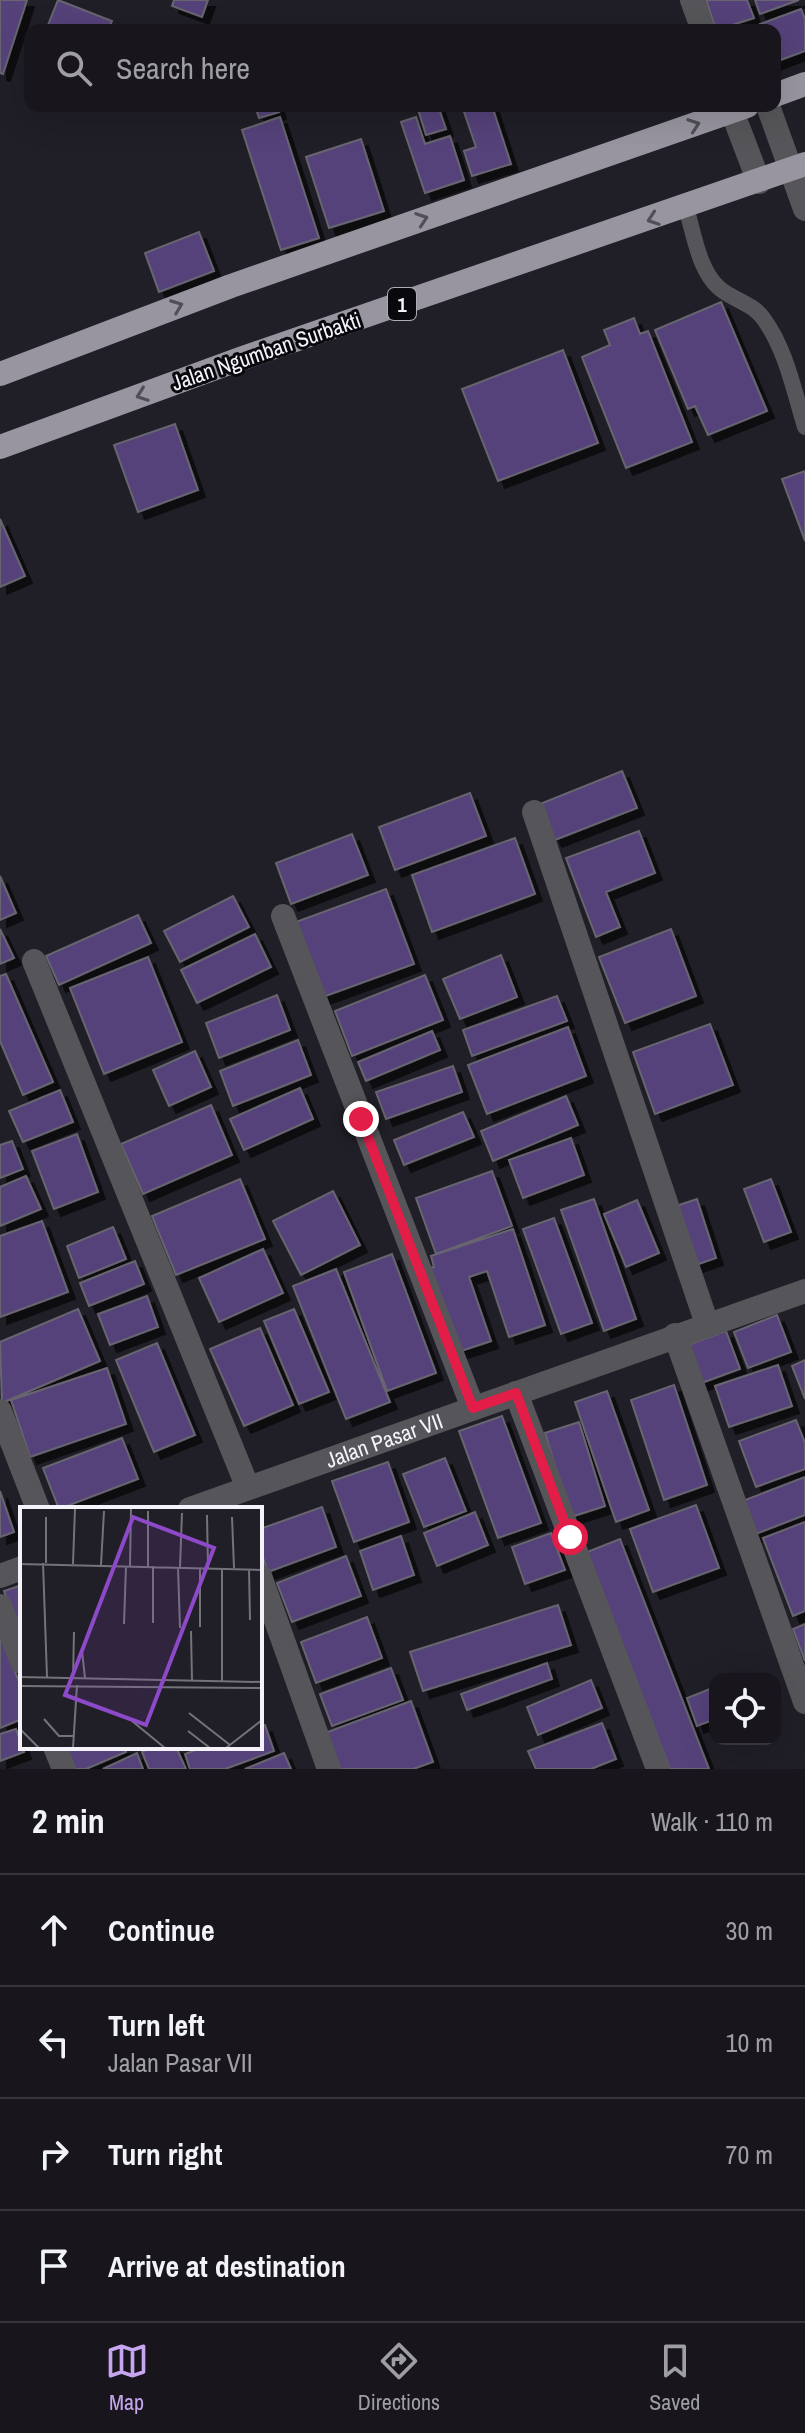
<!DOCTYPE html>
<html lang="en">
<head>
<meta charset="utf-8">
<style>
  body { margin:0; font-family:"Archivo Narrow",sans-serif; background:#211f25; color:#f1f3f6 }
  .controls { position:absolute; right:24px; bottom:24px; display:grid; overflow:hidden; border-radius:16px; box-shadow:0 8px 32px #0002 }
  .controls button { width:72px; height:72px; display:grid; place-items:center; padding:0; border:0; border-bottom:2px solid #36353b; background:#18161c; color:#f1f3f6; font:40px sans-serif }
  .stop { position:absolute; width:24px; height:24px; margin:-18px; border:6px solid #e11d48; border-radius:50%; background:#fff }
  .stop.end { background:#e11d48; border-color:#fff; box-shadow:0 2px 8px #0008 }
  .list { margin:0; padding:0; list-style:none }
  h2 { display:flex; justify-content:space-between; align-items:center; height:104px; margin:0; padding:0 32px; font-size:34px }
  h2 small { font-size:26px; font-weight:400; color:#9f9fa3 }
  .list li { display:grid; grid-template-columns:52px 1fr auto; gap:24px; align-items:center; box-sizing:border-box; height:112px; padding:0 32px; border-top:2px solid #36353b }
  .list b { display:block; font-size:30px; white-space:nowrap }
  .list p { margin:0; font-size:26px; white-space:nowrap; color:#9f9fa3 }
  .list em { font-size:26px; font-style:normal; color:#9f9fa3 }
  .icon { flex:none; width:44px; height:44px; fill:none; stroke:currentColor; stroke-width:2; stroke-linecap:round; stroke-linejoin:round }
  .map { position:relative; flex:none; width:805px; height:1769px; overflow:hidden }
  .search { position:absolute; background:#18161c; box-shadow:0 8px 32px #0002; left:24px; right:24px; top:24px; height:88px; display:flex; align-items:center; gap:20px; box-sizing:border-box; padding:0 28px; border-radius:16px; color:#9f9fa3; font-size:30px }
  .sheet { height:552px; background:#18161c }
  nav { display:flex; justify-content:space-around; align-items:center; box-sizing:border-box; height:112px; border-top:2px solid #36353b; background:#18161c; font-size:22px; color:#9f9fa3 }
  nav a { display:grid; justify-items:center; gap:4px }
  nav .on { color:#c7a6ef }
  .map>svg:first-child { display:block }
  .building { fill:#55437a; stroke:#676570; stroke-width:2; filter:url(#shadow) }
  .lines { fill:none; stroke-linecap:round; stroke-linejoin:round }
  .service { stroke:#565559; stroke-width:16 }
  .minor { stroke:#565559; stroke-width:24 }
  .trunk { stroke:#9895a0; stroke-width:24 }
  .oneway { stroke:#504e56 }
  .route { stroke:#e11d48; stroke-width:10 }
  .labels { text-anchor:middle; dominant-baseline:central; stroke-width:6; stroke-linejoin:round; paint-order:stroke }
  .shield { fill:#09080c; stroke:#aeacb2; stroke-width:2 }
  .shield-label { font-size:20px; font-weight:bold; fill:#f4f3f9 }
  .street-label { font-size:22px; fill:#f4f3f9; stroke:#09080c }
  .inset-road { fill:none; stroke:#75737a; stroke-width:2 }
  .view { fill:#8d4ac8; fill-opacity:0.15; stroke:#8d4ac8; stroke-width:4 }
  .inset-edge { fill:none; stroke:#f4f3f9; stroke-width:4 }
</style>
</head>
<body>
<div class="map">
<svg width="805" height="1769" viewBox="0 0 805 1769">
  <defs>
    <filter id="shadow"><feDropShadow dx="7" dy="7" stdDeviation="0" flood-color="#0009"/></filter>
  </defs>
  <rect width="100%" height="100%" fill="#201e26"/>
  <!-- building -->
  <path class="building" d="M0 0H27L3 74 0 73Z
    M58 0 112 21 108 30H46Z
    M174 0H208L202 17 172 6Z
    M706 0H747L754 18 716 30Z
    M755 0H799L760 14Z
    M801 9 805 19V51L775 62V30H762L760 24Z
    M255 106H277L279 112 259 118Z
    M417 106H438L446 129 426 135Z
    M472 106H492L511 164 472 176 464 151 476 147 463 109Z
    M280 117 319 238 281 250 242 130Z
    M416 117 425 144 450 136 464 180 425 193 401 122Z
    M361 139 384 211 329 228 306 157Z
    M199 232 214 271 159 292 145 253Z
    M721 302 767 411 708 435 695 406 688 409 655 330Z
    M634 318 640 334 648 331 692 442 626 468 582 357 610 345 604 330Z
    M563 350 598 443 498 481 462 389Z
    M175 424 198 490 138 512 114 445Z
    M805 471V541L782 479Z
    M0 519 25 576 0 587Z
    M622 771 637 808 555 840 540 804Z
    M470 793 486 836 395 870 379 827Z
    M639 831 655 873 606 892 620 927 596 937 566 858Z
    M352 834 368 875 291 904 276 863Z
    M515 838 535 894 432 932 412 875Z
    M0 876 16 913 0 920Z
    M386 889 414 964 320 998 293 923Z
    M233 896 249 927 180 962 164 931Z
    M138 915 151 943 59 985 46 956Z
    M0 929 14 958 0 964Z
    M671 929 696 996 625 1023 599 957Z
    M255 934 271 967 197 1003 181 970Z
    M501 955 517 997 460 1019 443 979Z
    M148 957 182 1042 104 1074 70 988Z
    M6 974 53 1082 23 1095 0 1041V976Z
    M425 975 443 1020 352 1056 335 1011Z
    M277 995 290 1030 219 1058 206 1023Z
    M557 996 567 1021 472 1056 463 1030Z
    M710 1024 733 1085 655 1114 633 1052Z
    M568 1027 586 1076 487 1114 468 1065Z
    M432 1031 440 1050 366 1081 358 1062Z
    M298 1040 311 1075 233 1106 220 1071Z
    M195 1051 211 1087 169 1106 153 1070Z
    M453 1066 462 1092 386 1119 376 1092Z
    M300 1088 313 1119 244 1150 230 1119Z
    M60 1090 73 1122 23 1142 9 1111Z
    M566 1096 578 1125 493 1161 481 1131Z
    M211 1105 232 1155 143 1194 121 1144Z
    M463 1112 474 1137 404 1165 394 1140Z
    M77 1134 98 1192 54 1209 32 1151Z
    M571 1138 584 1175 523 1198 509 1160Z
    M12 1141 23 1169 0 1178V1145Z
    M492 1171 512 1226 436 1254 416 1198Z
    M26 1176 41 1209 0 1226V1187Z
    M240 1179 265 1239 176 1275 152 1216Z
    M771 1179 791 1232 764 1242 744 1189Z
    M333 1191 360 1245 301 1275 273 1221Z
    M594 1199 636 1319 604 1331 561 1210Z
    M697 1199 716 1258 693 1266 673 1207Z
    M637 1200 659 1253 626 1267 604 1214Z
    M554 1218 592 1323 561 1334 523 1229Z
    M42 1221 68 1292 0 1317V1236Z
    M113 1227 126 1259 79 1278 67 1246Z
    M513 1229 545 1325 509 1337 487 1271 469 1277 491 1341 458 1352 430 1268 434 1267 431 1256Z
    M263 1249 283 1293 219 1322 199 1278Z
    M392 1254 436 1373 387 1391 344 1272Z
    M135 1261 144 1284 89 1306 80 1283Z
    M336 1269 390 1402 346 1419 293 1286Z
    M147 1296 158 1327 110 1345 98 1314Z
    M78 1309 100 1361 2 1403 0 1342Z
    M294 1309 329 1392 299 1404 264 1321Z
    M777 1315 791 1352 748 1368 734 1332Z
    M260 1328 293 1405 244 1426 210 1349Z
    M726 1331 740 1369 699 1384 685 1346Z
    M157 1343 195 1435 154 1452 116 1360Z
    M805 1360V1399L792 1366Z
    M778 1365 792 1406 729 1427 715 1386Z
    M107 1368 126 1424 30 1457 11 1400Z
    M674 1385 707 1485 664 1500 631 1400Z
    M607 1391 649 1510 616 1522 575 1402Z
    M502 1416 541 1523 498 1538 459 1431Z
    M796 1420 805 1443V1469L756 1487 739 1441Z
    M579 1422 605 1506 571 1517 545 1433Z
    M122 1438 138 1479 59 1509 43 1468Z
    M445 1458 466 1511 424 1527 403 1474Z
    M388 1462 409 1522 354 1542 332 1481Z
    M805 1477V1515L753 1535 740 1502Z
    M0 1491 14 1532 0 1537Z
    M696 1505 719 1568 653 1592 630 1529Z
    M322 1507 336 1547 268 1572 260 1549V1529Z
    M475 1512 488 1545 437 1566 424 1533Z
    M805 1522V1611L793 1616 763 1538Z
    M551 1533 565 1570 525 1584 512 1547Z
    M401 1536 414 1575 373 1590 360 1551Z
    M620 1539 709 1769H670L587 1552Z
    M346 1556 361 1596 292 1622 277 1583Z
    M22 1585V1640L4 1591Z
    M558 1605 571 1645 423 1691 410 1652Z
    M367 1617 382 1658 316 1683 301 1642Z
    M805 1624V1661L793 1629Z
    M0 1632 22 1690V1719L0 1728Z
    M547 1663 552 1679 467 1710 461 1694Z
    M391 1668 403 1700 332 1726 320 1694Z
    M591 1680 602 1708 538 1735 527 1707Z
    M715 1687V1719L697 1726 687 1698Z
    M411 1701 433 1762 413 1769H334L322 1734Z
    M602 1723 616 1759 591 1769H536L528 1751Z
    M265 1725 274 1751 225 1769H190L185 1754 204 1747H260V1727Z
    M16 1729 24 1752 0 1761V1734Z
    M66 1747H125L126 1752 86 1769H75Z
    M152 1747H176L186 1769H149L142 1752Z
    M137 1753 143 1769H103Z
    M284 1753 291 1769H245Z"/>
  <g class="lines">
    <!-- service -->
    <path class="service" d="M686 208C694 233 698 268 718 287 732 300 751 302 763 318 786 349 794 391 805 427"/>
    <!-- minor -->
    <g class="minor">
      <path d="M692 0 703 30"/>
      <path d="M730 106 759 182"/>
      <path d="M768 106 805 209"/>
      <path d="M534 812 707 1324"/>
      <path d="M283 916 473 1408"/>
      <path d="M34 961 248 1488"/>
      <path d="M675 1335 805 1702"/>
      <path d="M516 1393 658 1769"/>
      <path d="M0 1411 38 1509"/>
      <path id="s1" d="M190 1509 805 1291"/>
      <path d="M0 1576 22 1568"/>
      <path d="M260 1576 329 1769"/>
      <path d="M0 1606 22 1662"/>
      <path d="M55 1747 64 1769"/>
    </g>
    <!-- trunk -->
    <path class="trunk" d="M775 95 805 84
      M0 374 231 286 747 106
      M0 447 240 359 805 164"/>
  </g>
  <!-- one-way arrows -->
  <defs><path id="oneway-chevron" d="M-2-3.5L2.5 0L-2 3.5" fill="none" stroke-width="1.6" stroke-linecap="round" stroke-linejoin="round" transform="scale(2)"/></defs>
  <g class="oneway">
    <use href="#oneway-chevron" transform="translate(694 125) rotate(-19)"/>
    <use href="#oneway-chevron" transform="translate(422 219) rotate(-19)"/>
    <use href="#oneway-chevron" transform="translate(653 219) rotate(161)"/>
    <use href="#oneway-chevron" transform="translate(177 306) rotate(-21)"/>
    <use href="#oneway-chevron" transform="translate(142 395) rotate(160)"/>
  </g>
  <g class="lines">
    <!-- route -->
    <path class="route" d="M361 1119 473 1408 516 1393 570 1537"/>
  </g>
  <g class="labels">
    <!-- shield labels -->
    <rect class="shield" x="388" y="288" width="28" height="32" rx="6"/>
    <g class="shield-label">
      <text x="402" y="304">1</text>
    </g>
    <!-- street labels -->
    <g class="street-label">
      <text transform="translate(266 351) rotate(-19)">Jalan Ngumban Surbakti</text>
      <text stroke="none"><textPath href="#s1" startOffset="206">Jalan Pasar VII</textPath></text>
    </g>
  </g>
  <!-- overview -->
  <g transform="translate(20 1507)">
    <rect width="242" height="242" fill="#201e26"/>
    <path class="inset-road" d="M187 8 188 61M212 10 214 61M1 11V57M23 56 27 170M26 56V10M0 57 242 63M53 57 55 1M81 58 84 4M110 59 111 2M128 59V4M133 59V116M158 60 160 121M160 60 162 6M180 61V120M229 62 230 113M104 117 106 59M171 124 172 174M62 144 65 171M0 170 242 175M53 172 54 125M202 174V61M0 179 242 181M169 206 210 238M24 212 39 229H54M112 214 145 241M0 222 19 241M168 224 190 241M53 241 57 178M206 241 242 213"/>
    <path class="view" d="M113 10 194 41 126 218 45 188Z"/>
    <rect width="242" height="242" class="inset-edge"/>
  </g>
</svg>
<div class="controls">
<button><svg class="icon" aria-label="locate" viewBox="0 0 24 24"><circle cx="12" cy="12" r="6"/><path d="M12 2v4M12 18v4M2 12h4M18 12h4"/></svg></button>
</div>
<div class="stop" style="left:570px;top:1537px"></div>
<div class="stop end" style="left:361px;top:1119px"></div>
<div class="search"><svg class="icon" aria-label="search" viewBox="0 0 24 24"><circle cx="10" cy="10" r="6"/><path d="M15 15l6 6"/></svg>Search here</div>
</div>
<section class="sheet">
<h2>2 min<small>Walk · 110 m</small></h2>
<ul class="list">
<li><svg class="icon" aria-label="ahead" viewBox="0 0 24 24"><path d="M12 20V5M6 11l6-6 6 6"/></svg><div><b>Continue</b></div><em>30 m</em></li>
<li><svg class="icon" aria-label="left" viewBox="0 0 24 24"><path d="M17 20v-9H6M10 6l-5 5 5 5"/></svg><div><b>Turn left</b><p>Jalan Pasar VII</p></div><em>10 m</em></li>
<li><svg class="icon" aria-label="right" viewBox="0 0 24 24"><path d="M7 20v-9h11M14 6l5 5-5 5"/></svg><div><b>Turn right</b></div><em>70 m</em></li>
<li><svg class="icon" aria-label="arrive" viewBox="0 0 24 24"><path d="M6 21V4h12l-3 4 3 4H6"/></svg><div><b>Arrive at destination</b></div></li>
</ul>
</section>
<nav>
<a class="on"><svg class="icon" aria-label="map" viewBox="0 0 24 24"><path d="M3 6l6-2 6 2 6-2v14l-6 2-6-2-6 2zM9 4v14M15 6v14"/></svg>Map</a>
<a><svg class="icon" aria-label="directions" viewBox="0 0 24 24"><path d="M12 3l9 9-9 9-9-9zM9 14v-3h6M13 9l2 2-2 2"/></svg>Directions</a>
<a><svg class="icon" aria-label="saved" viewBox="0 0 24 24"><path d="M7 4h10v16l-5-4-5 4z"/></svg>Saved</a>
</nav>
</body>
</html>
